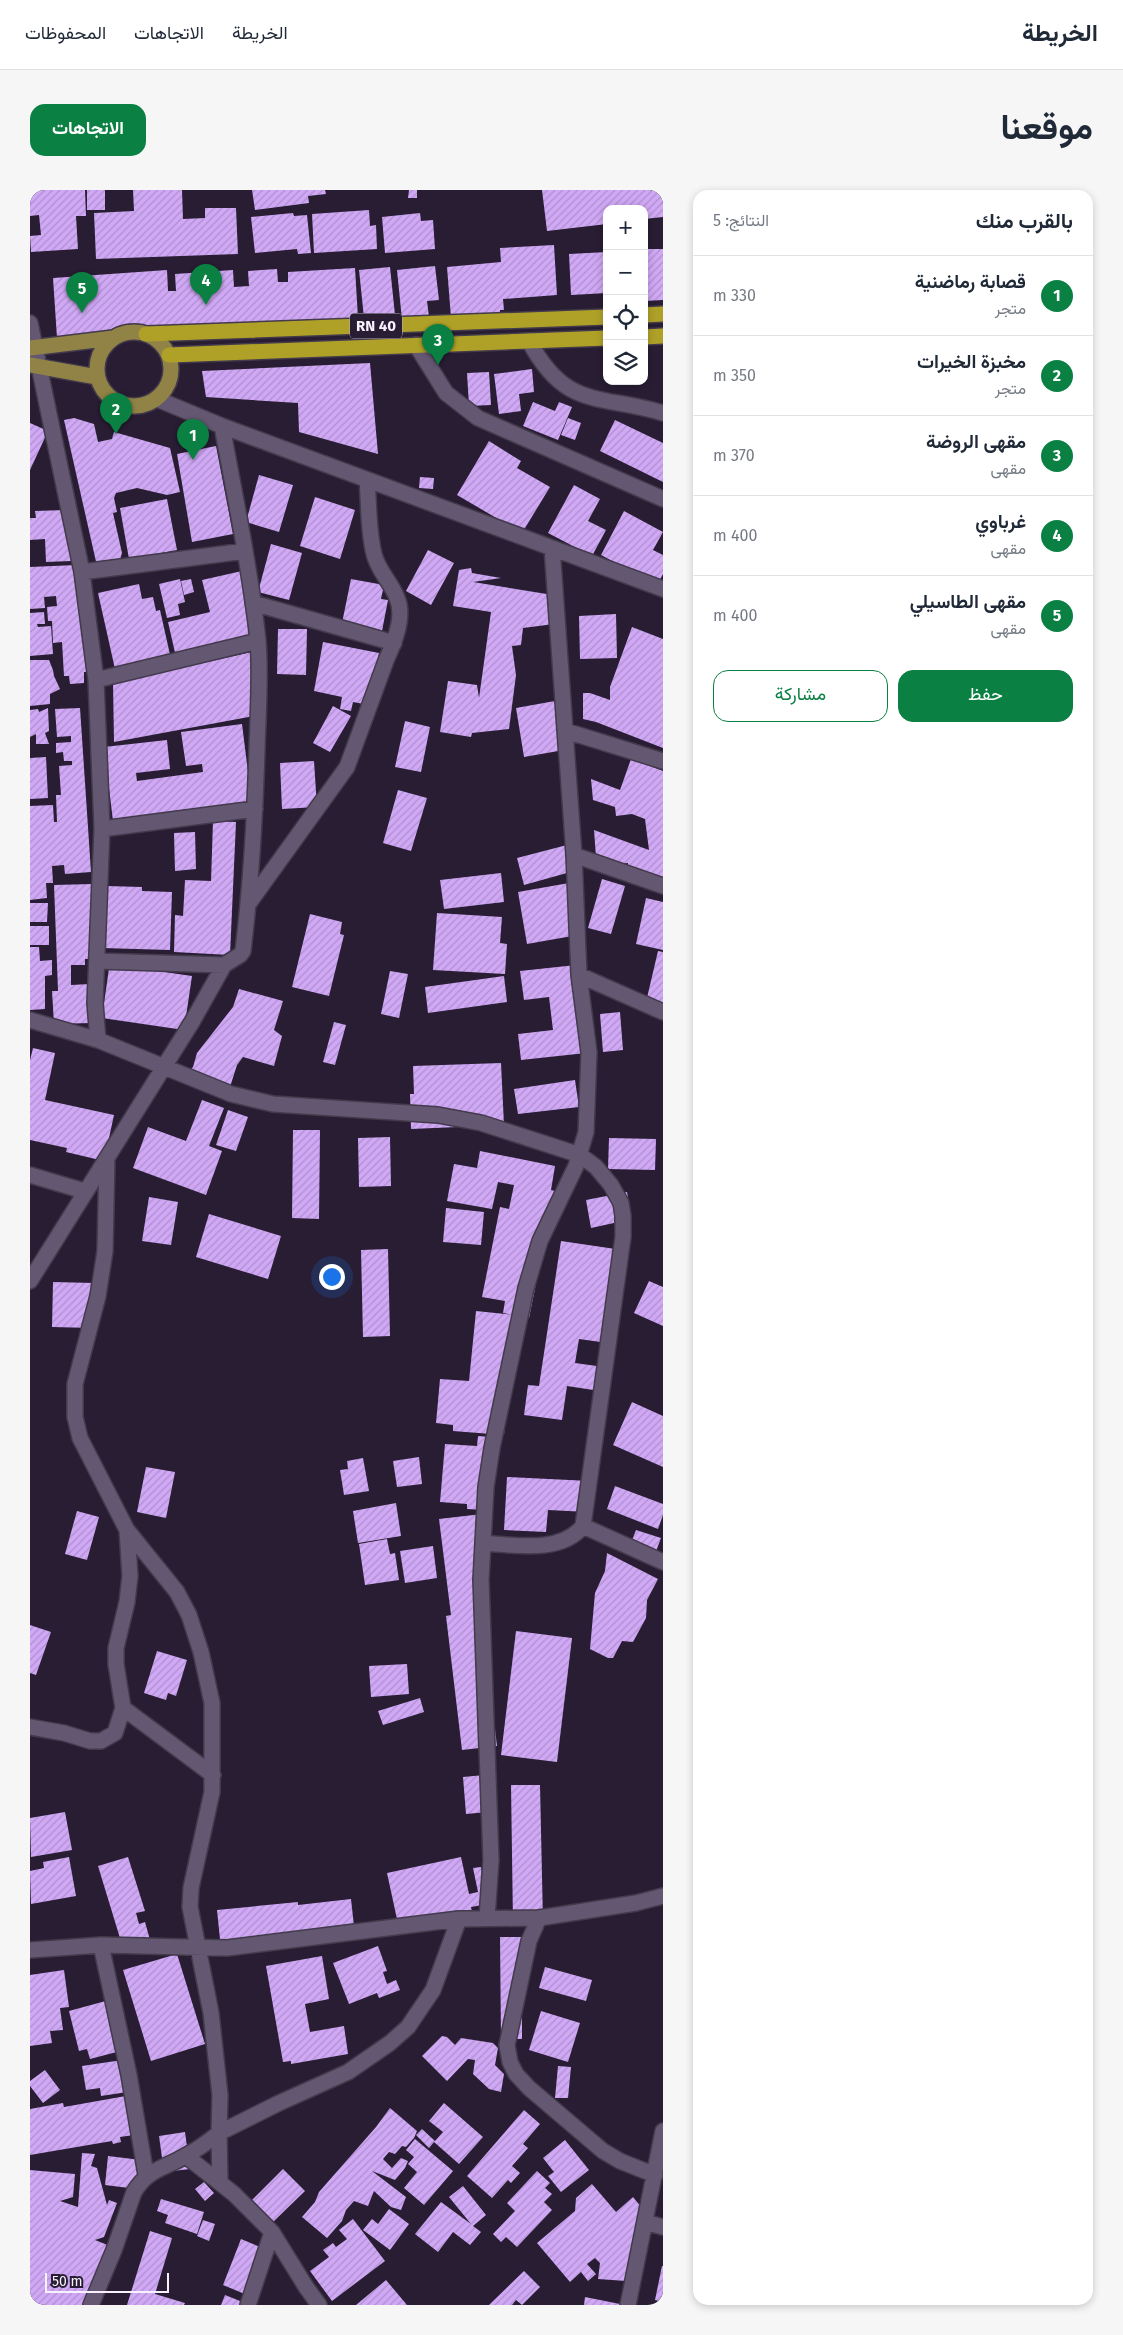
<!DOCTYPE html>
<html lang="ar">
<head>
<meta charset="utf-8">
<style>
  body { margin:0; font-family:"Fira Sans",Vazirmatn,sans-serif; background:#f6f6f7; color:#1f2937; direction:rtl }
  .controls { position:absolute; right:15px; top:15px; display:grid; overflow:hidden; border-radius:10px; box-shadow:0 2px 8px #0003 }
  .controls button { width:45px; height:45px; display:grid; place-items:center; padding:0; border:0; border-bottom:1px solid #e0e1e3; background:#fff; color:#1f2937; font:25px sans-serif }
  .scale { position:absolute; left:15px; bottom:12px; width:124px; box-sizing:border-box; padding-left:5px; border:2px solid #f6f1fd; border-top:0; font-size:14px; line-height:18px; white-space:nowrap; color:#f6f1fd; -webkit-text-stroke:4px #281d33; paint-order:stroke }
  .you { position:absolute; left:301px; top:1086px; width:18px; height:18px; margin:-12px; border:4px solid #fff; border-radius:50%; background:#1a73e8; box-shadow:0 0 0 8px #1a73e833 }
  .badge { display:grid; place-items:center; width:32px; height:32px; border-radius:50%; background:#0b8043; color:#fff; font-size:16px; font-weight:700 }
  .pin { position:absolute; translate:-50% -41px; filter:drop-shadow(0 1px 2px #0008) }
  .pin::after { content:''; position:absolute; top:26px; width:18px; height:15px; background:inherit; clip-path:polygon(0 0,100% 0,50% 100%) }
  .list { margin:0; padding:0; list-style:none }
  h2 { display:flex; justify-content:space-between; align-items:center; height:65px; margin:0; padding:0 20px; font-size:21px }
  h2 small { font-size:16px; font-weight:400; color:#747a83 }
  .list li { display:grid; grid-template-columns:32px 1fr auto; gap:15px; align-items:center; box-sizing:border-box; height:80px; padding:0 20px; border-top:1px solid #e0e1e3 }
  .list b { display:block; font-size:19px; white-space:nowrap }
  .list p { margin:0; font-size:16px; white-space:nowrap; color:#747a83 }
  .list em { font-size:16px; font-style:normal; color:#747a83 }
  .actions { display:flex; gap:10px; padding:15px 20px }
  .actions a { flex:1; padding:11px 0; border:1px solid #0b8043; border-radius:15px; text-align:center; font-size:18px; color:#0b8043 }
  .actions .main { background:#0b8043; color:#fff }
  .icon { flex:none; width:28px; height:28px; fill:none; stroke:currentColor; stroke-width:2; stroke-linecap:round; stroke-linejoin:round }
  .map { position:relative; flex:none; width:633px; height:2115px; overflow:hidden; direction:ltr; border-radius:15px }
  header { display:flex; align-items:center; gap:30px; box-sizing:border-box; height:70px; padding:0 25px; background:#fff; border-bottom:1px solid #e0e1e3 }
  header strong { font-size:24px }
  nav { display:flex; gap:28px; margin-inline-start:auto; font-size:18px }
  .intro { display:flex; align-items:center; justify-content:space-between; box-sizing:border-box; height:120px; padding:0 30px }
  h1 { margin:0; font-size:35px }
  .button { padding:12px 22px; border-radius:15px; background:#0b8043; color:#fff; font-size:18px; font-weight:700 }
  main { display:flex; gap:30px; padding:0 30px }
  aside { flex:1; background:#fff; border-radius:15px; box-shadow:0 2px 8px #0003 }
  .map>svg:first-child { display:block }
  .building { fill:url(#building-hatch) }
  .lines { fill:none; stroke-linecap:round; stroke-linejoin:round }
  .minor-casing { stroke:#433a4c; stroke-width:18 }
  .major-casing { stroke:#433a4c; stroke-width:18 }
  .highway-casing { stroke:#433a4c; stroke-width:18 }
  .minor { stroke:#645771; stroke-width:15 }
  .major { stroke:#918345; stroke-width:15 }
  .highway { stroke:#afa128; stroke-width:15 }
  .labels { text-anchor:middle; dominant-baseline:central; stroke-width:5; stroke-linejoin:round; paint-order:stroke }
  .shield { fill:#281d33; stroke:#b8b1c0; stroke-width:1 }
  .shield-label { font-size:15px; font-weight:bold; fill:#f6f1fd }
</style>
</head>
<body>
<header>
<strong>الخريطة</strong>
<nav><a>الخريطة</a><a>الاتجاهات</a><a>المحفوظات</a></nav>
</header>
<div class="intro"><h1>موقعنا</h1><a class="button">الاتجاهات</a></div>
<main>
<aside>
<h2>بالقرب منك<small>النتائج: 5</small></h2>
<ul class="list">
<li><span class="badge">1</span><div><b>قصابة رماضنية</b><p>متجر</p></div><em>330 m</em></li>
<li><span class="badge">2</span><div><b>مخبزة الخيرات</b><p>متجر</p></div><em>350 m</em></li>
<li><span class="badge">3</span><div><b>مقهى الروضة</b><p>مقهى</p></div><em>370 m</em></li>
<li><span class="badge">4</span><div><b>غرباوي</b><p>مقهى</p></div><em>400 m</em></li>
<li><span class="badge">5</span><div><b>مقهى الطاسيلي</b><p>مقهى</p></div><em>400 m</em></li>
</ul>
<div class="actions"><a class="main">حفظ</a><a>مشاركة</a></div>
</aside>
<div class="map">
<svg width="633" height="2115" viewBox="0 0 633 2115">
  <defs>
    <pattern id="building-hatch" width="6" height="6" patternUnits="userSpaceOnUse" patternTransform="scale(1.25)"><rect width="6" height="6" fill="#d0a8f6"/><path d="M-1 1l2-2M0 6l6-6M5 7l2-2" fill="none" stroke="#ae90cc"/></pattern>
  </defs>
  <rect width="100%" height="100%" fill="#281d33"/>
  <!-- building -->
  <path class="building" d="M0 0H55L56 26H46L48 59 1 62 0 46 11 45 9 25 0 26Z
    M57 0H75V20H57Z
    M103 0H152L153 29 175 28V18H206L208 64 66 69 64 23 104 21Z
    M222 0H295L296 4 278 6 279 13 225 20Z
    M379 0H387V8H378Z
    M512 0H633V27L614 29V19H577V34L517 41Z
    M339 20 340 36 346 35 347 59 284 63 282 24Z
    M263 23 264 26 277 25 281 63 268 64 267 59 225 63 221 27Z
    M390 23 391 31 403 30 405 59 355 63 352 27Z
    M524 55 527 105 473 109 474 120H470V124L421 128 417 77 471 72 470 58Z
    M614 59H633V110L614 111Z
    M577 62V103L541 105 539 64Z
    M405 76 409 110 397 111 399 127 372 130 367 80Z
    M360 77 365 125 334 128 329 80Z
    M325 78 328 128 27 148 23 88 137 80 138 101H146L145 84 203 80 204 97 219 96 218 81 247 79 248 92H258V82Z
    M340 173 348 264 269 242 268 213 176 207 172 181Z
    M502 179 504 202 489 204 491 221 469 224 464 184Z
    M459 182 461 215 439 216 437 183Z
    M503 212 525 221 529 212 542 217 528 250 493 236Z
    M44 228 64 234 68 252 82 249 84 242 140 258 150 302 137 305 107 298 86 303 84 308 87 322 83 323 92 363 90 370 67 376 34 230Z
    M538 228 551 233 545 250 531 245Z
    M585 230 633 253V292L570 261Z
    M0 233 18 241 0 280Z
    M459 251 491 271 487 278 520 297 492 343 427 305Z
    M186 256 203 344 162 352 147 264Z
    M229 285 263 295 249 342 216 332Z
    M390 287 404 288 403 299 389 298Z
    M544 295 570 309 558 331 576 340 562 366 518 343Z
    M285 307 325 320 310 369 270 356Z
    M137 309 147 360 99 369 90 318Z
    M36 320 40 338 41 371 16 372 15 349 0 350V328H6L5 321Z
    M594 321 633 342 623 360 633 365V384L627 395 571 365Z
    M241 354 272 363 259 410 228 402Z
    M398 360 424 373 401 415 376 401Z
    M46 375 47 402 55 401 59 482H54V493L40 494 39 486H34L32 452 23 453 22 431H18L17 417 27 416 26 406 14 407 15 418 0 419V377Z
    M441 378 442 383 471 388 443 392 529 406 532 433 493 438 491 455 482 456 486 485 479 539 442 543 441 547 410 542 418 491 447 495 449 508 461 422 423 416 429 380Z
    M212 381 227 449 146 467 138 432 180 422 172 390Z
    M150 389 155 412 148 414 150 425 137 428 129 394Z
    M161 389 164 402 154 405 151 391Z
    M321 389 354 395 351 409 358 410 352 441 312 433Z
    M109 394 112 409 123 407 126 421 130 420 141 469 85 479 68 403Z
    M14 422 15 434H7L8 437 21 436 23 464 0 466V423Z
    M586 424 587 468 550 469 549 426Z
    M602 437 633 449V558L566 532 553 529V503H560L580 510V497Z
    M248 439H277L276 485 247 484Z
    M293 452 349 463 339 515 323 512 321 521 310 519 312 507 284 501Z
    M222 462 224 526 84 552 83 493Z
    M0 470H19L23 480 24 486 30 499 20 504V514L0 516Z
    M525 511 534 560 494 567 486 518Z
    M303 516 321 526 300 562 283 553Z
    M18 518 19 541 15 543 19 554H6V544L0 547V520L8 519 9 522Z
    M50 518 61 682 35 684 34 675 22 676 23 693H16L17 708 0 710V616L23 615 24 632H27L26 605H31L29 576 42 575V571H34L33 562 26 563V553L41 552V546L27 547 25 519Z
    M375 531 400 537 391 582 365 577Z
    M212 534 222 614 83 631 74 557 137 550 140 579 106 583 107 591 173 582 172 574 156 576 151 542Z
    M16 567 18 608 0 609V568Z
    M601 569 633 581V691L598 678V673L588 674 566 667 564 640 619 660 615 629 602 624 586 626 585 617 563 610 561 589 590 600Z
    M284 571 287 617 252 619 250 573Z
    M368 600 397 608 381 661 353 653Z
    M183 631 206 632 200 765 144 762 145 725 153 726 155 690 181 691Z
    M165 642 166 679 145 681 144 643Z
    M537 655 544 681 494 695 487 668Z
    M471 683 474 712 414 719 410 690Z
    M572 689 595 696 581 744 558 738Z
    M539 693 548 745 497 754 488 702Z
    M62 694 65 769H55V775H41V795L60 794 61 833 24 834 22 801H28L24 695Z
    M76 696 112 697V701L142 702 140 760 72 758Z
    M616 708 633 712V760L606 754Z
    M0 713H18L17 732H0Z
    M407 723 472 727 470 753 477 754 475 784 403 780Z
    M280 724 312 732 310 744 314 745 299 806 262 797Z
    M0 736H19V755H0Z
    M0 757H9L10 771 22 770V785L15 786V819L0 820Z
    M628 761 633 762V816L616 812Z
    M80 771 134 779V782L162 786 154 840 72 828Z
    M546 775 556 863 491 870 488 844 523 840 519 807 494 810 490 781Z
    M360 781 378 784 369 828 351 824Z
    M474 786 477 812 398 823 395 797Z
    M209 799 253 811 244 840 252 846 244 876 213 867 207 875 200 897 159 881 163 877 167 863 203 817Z
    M590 822 593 860 573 862 570 824Z
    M304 832 316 835 305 875 293 872Z
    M3 858 25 863 15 910 84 925 74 971 36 962 37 958 0 950V870Z
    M471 873 474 935 381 939 380 904H384L383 876Z
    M545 890 549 917 488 924 484 899Z
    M172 910 194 918 179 956 192 961 176 1005 103 978 118 937 156 951Z
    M198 920 218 927 206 961 186 955Z
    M263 940H290L289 1029 262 1028Z
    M360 947 361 996 329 997 328 948Z
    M579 948 626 949 625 980 578 979Z
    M450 961 525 976 521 1000 525 1001 499 1128 473 1123 475 1111 452 1107 470 1017 479 1019 484 995 468 992 462 1019 417 1011 424 974 447 978Z
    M597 1002 602 1029 561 1038 556 1010Z
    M119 1007 148 1012 141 1055 112 1051Z
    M416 1018 454 1022 451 1055 413 1052Z
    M179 1024 251 1046 238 1089 166 1067Z
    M531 1051 599 1061 585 1154 549 1149 545 1173 574 1177 570 1201 537 1196 532 1230 494 1225 498 1195 509 1196Z
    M358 1059 360 1146 333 1147 331 1060Z
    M619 1091 633 1097V1136L604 1123Z
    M23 1092 64 1093 63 1138 22 1137Z
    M446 1121 485 1125 474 1245 423 1241V1235L406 1233 410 1189 439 1191Z
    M602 1212 633 1226V1277L583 1255Z
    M448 1246 460 1247 454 1320 437 1319V1314L410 1312 415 1254 447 1256Z
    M389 1267 392 1294 367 1297 363 1271Z
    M333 1268 339 1301 314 1305 310 1280 318 1279 317 1271Z
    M116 1277 145 1282 136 1328 107 1322Z
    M477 1287 560 1291 558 1322 518 1320 516 1342 474 1340Z
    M585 1296 633 1314V1325L628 1339 577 1319Z
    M366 1313 371 1346 328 1353 323 1321Z
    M47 1321 69 1327 57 1370 35 1364Z
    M452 1324 459 1388 447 1389 467 1556 432 1560 416 1426 421 1425 409 1329Z
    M606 1340 631 1348 622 1372 597 1363Z
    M357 1349 360 1364 365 1363 369 1390 335 1395 329 1354Z
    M403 1356 407 1388 375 1393 370 1361Z
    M577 1363 628 1389 617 1410 616 1428 603 1452 592 1451 583 1468H578L560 1459 565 1403 575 1381Z
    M0 1435 21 1442 6 1485 0 1483Z
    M486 1441 542 1448 527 1572 471 1565Z
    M127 1461 157 1470 146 1506 138 1503 136 1510 114 1503Z
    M377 1474 379 1504 341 1507 339 1476Z
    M390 1508 394 1522 353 1535 348 1521Z
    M465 1584 468 1621 436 1624 433 1587Z
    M481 1595H510L513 1732 483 1733Z
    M35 1622 42 1660 1 1667 0 1628Z
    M39 1667 46 1706 1 1714 0 1681 14 1678 13 1672Z
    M98 1667 115 1721 106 1723 109 1734 115 1732 120 1750 93 1758 68 1676Z
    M431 1667 439 1704 448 1702 443 1678 451 1677 458 1714 441 1717 444 1730 370 1743 357 1683Z
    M321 1709 325 1745 191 1759 187 1720 268 1712V1715Z
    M470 1747H492V1849H471Z
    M348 1756 357 1781 353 1782 357 1794 366 1790 370 1800 349 1808 347 1803 319 1814 303 1773Z
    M147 1764 175 1854 121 1871 93 1780Z
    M292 1766 299 1809 275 1814 280 1842 314 1836 318 1864 261 1874V1871L253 1872 236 1776Z
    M515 1777 562 1790 556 1811 509 1798Z
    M34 1780 39 1817 30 1818 33 1840 20 1841 22 1853 0 1856V1785Z
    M83 1809 98 1859 60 1869 57 1859 49 1861 39 1821Z
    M511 1821 550 1833 538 1872 499 1860Z
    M412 1846 417 1847 425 1855 431 1848 463 1853 468 1858 465 1875 474 1884 471 1902 459 1899 443 1884 445 1870 438 1869 417 1891 392 1866Z
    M99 1869 104 1901 71 1906 70 1898 56 1900 52 1876Z
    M528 1876 541 1877 538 1908H525Z
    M15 1880 30 1900 13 1913 0 1896V1891Z
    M107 1904 104 1945 90 1947 91 1952 83 1954 82 1951 0 1965V1919L33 1913 34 1917Z
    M414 1913 453 1947 429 1974 404 1952 399 1958 386 1945 392 1939 405 1951 413 1942 399 1931Z
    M360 1918 387 1941 384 1948 376 1957 372 1956 365 1964 359 1962 353 1969 362 1978 371 1968 378 1971 375 1978 365 1990 342 1981 376 2007 371 2020 361 2017 344 2001 338 2016 324 2011 316 2020 312 2031 297 2048 272 2027 285 2012 289 2002 346 1937Z
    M494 1920 510 1934 493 1954 498 1958 482 1976 490 1983 481 1993 478 1990 462 2008 437 1986Z
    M155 1942 160 1979 134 1982 129 1946Z
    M385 1949 423 1981 394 2015 374 1998 387 1982 378 1974 384 1967 376 1960Z
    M535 1950 559 1980 531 2002 518 1986 524 1982 513 1968Z
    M52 1963 65 1964 61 1976 67 1978 77 2015 79 2010 87 2013 74 2047 65 2050 80 2056 68 2115H0V1980L45 1984 43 2007 30 2011 48 2017Z
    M78 1966 111 1970 107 1999 75 1995Z
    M253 1979 275 2001 242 2033 221 2011Z
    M507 1981 520 1993 515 1998 522 2004 514 2012 522 2020 487 2057 476 2047 471 2052 463 2044 485 2021 477 2013Z
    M174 1992 184 2003 175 2011 165 1999Z
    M562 1994 586 2022 603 2007 616 2023 610 2092 568 2089 570 2073 565 2068 557 2074 566 2084 558 2091 551 2082 540 2092 507 2053 545 2021 546 2008Z
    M433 1996 456 2025 443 2036 451 2042 440 2055 423 2042 408 2062 385 2044 411 2012 441 2034 419 2007Z
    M131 2009 174 2022 167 2044 135 2033 138 2025 127 2021Z
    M359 2019 379 2034 360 2060 333 2040 342 2029 348 2034Z
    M323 2029 355 2071 302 2111 280 2081 299 2067 293 2060 303 2053 306 2057 317 2049 309 2040Z
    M173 2030 185 2034 179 2051 167 2046Z
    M120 2041 142 2048 125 2104 155 2113 154 2115H97Z
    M211 2049 240 2061 222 2107 193 2095Z
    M632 2076H633V2112L625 2110Z
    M494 2081 510 2097 492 2115 486 2110 482 2115H459Z
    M356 2090 377 2115H326Z
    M195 2105 215 2113 214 2115H191Z
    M555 2107 590 2114V2115H554Z"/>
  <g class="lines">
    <!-- minor casing -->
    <g class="minor-casing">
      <path id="minor" d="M0 133 52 382 66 490 72 639 65 813 68 850
        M499 151C536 220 569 204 633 223
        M386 155 416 203 448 228 633 309
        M127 209 192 236 633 399
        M52 382 215 361
        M223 413 364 453
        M66 490 228 451
        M536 541 633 571
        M72 639 225 619
        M544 665 633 696
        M219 713 317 577 357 468C365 451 375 426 367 408 361 392 348 381 344 364 338 340 339 314 337 290
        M67 771 194 775
        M549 785 633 822
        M0 830 68 850 201 904 243 914 408 925 451 933 550 965 566 977 581 995 591 1013 593 1026V1047L553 1336C531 1364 484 1355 453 1353
        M0 985 54 1001
        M0 1091 162 832 194 775 210 765 213 761C221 694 225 627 227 560 228 523 231 486 228 450 220 378 205 307 192 236
        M553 1336 633 1372
        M93 1518 183 1585
        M0 1537 34 1543 60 1551H71L85 1543 93 1518 86 1474V1458L97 1412 100 1386 97 1340
        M457 1728 461 1670 451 1390 456 1297 462 1258 496 1098 510 1051 546 976 556 942 559 862 549 785 544 665 522 358
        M71 1755 99 1885 116 1985
        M0 1760 71 1755 197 1758 429 1729 509 1728
        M156 1966 204 2004 242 2042 276 2097 289 2115
        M625 1985 590 1971 573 1961 499 1898 486 1884 480 1872 477 1855 499 1751 509 1728 606 1713 633 1706
        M190 1993 189 1943 249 1913 318 1882 360 1853 378 1837 403 1800 429 1729
        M615 2032 633 2037
        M61 2115 84 2060 104 2002C119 1978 134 1979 157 1965 168 1959 179 1951 189 1943L190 1905 181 1823 160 1717 161 1698 182 1602V1513L171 1462 159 1425 147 1402 97 1340 50 1248 45 1227V1194L68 1106 75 1061 77 968
        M218 2115 242 2042
        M598 2115 633 1941"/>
    </g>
    <!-- major casing -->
    <g class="major-casing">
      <path id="major" d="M67 179a37 37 0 1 1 74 0a37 37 0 1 1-74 0Z
        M0 158 83 148
        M0 175 67 187"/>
    </g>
    <!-- highway casing -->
    <g class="highway-casing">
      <path id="highway" d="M614 125 633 124
        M116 144 577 127
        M614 147 633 146
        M139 165 577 148"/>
    </g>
    <!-- minor -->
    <use href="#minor" class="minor"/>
    <!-- major -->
    <use href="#major" class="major"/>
    <!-- highway -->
    <use href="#highway" class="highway"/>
  </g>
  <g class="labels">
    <!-- shield labels -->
    <rect class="shield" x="320" y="123.5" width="52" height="25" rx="4"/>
    <g class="shield-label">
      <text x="346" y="136">RN 40</text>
    </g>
  </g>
</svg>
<div class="controls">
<button>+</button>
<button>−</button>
<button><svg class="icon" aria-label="locate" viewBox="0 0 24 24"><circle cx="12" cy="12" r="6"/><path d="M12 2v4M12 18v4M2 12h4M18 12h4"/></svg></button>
<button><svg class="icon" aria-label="layers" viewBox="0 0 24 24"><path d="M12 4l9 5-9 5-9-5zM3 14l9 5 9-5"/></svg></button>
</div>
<div class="scale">50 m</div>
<div class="you"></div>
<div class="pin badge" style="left:163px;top:270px">1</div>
<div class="pin badge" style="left:86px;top:244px">2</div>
<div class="pin badge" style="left:408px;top:175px">3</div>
<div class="pin badge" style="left:176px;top:115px">4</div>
<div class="pin badge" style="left:52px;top:123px">5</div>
</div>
</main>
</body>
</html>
